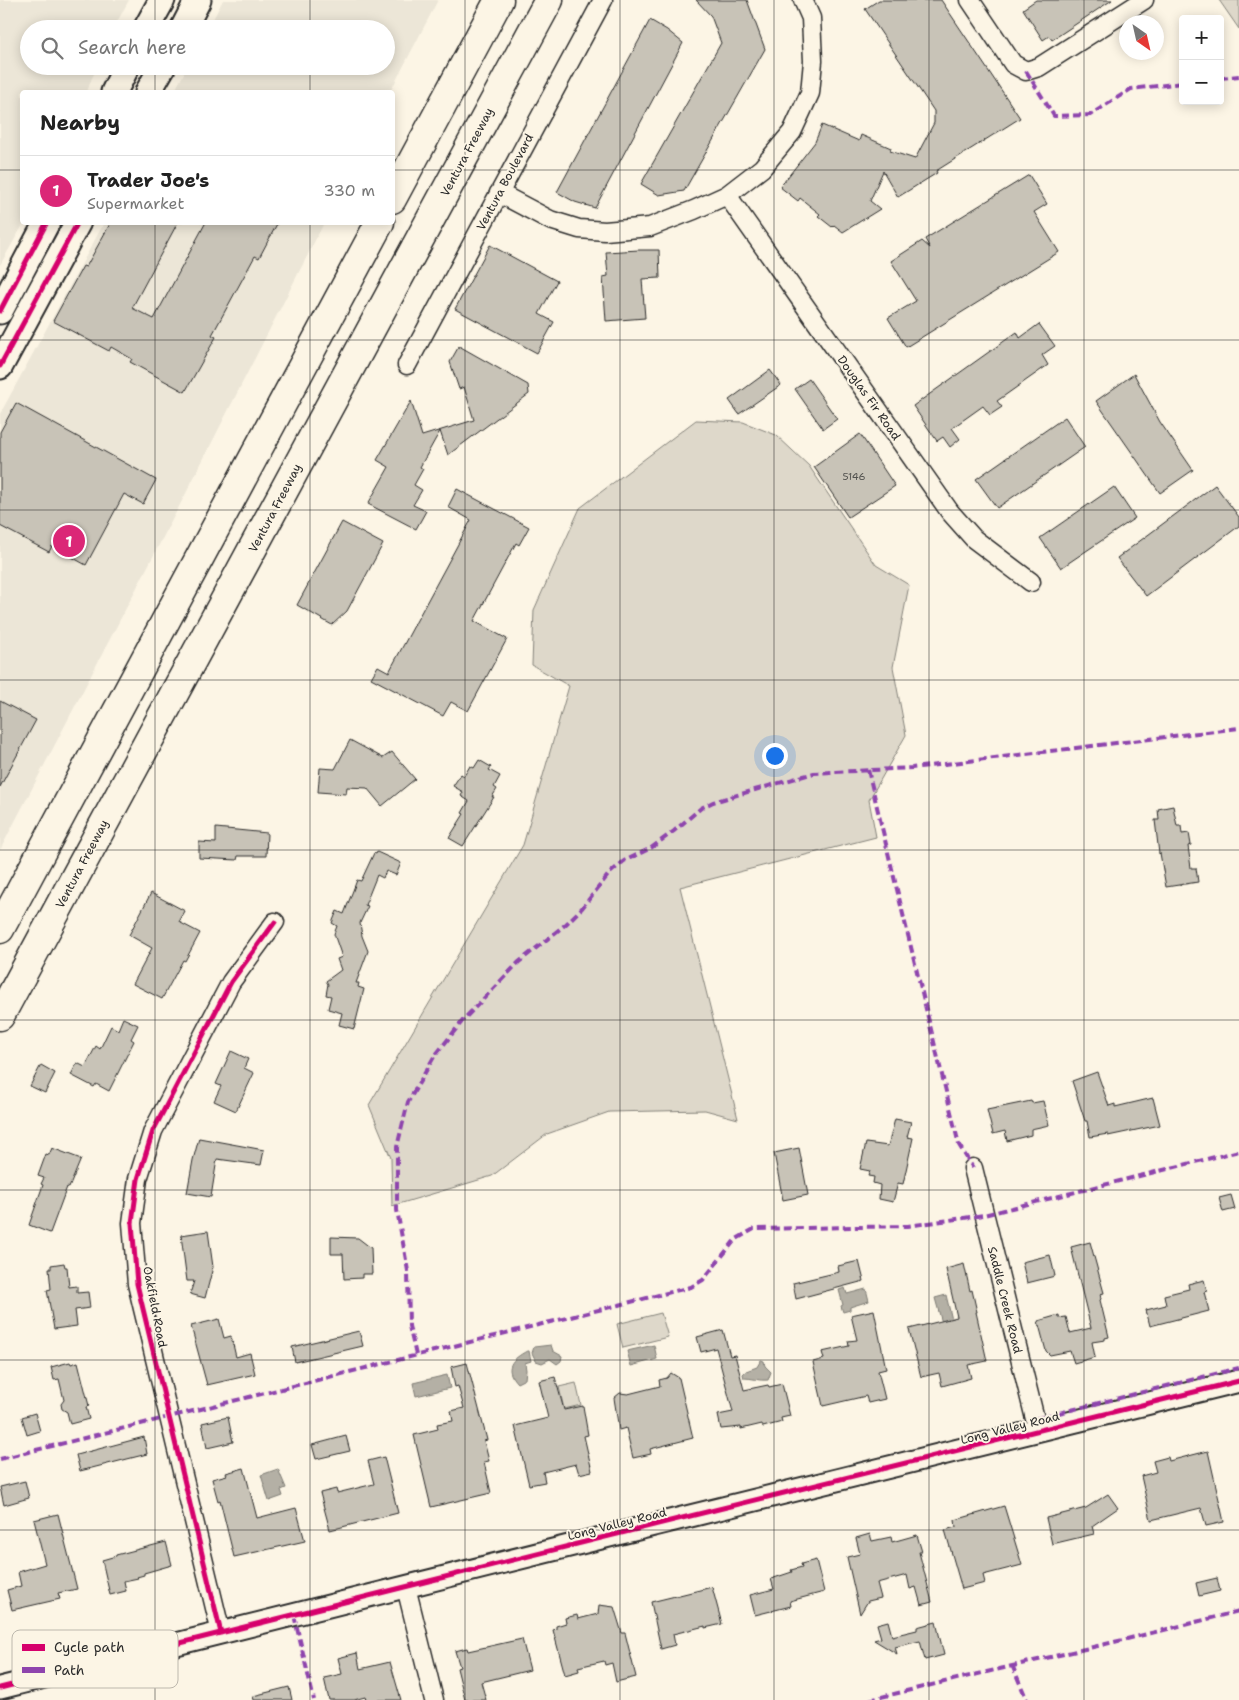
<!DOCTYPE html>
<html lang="en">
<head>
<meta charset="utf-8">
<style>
  body { margin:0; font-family:"Shantell Sans",sans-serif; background:#f6f6f6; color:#222 }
  .controls { position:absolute; right:15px; top:15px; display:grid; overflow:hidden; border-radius:5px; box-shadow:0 2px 12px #0003 }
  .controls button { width:45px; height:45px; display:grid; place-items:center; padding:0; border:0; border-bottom:1px solid #e0e0e0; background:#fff; color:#222; font:25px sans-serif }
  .compass { position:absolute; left:1119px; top:15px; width:45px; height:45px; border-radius:50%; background:#fff; box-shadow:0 2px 12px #0003; rotate:146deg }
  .you { position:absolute; left:774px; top:755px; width:18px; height:18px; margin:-12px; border:4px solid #fff; border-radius:50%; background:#1a73e8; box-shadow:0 0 0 8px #1a73e833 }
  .badge { display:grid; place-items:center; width:32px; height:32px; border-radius:50%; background:#db2777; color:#fff; font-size:16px; font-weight:700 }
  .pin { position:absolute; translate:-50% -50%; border:2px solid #fff; box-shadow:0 1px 5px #0006 }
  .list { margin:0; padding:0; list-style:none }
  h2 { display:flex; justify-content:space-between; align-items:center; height:65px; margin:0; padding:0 20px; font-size:21px }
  h2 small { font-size:16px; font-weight:400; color:#767676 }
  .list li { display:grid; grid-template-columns:32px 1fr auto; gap:15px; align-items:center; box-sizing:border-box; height:70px; padding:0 20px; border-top:1px solid #e0e0e0 }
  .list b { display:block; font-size:19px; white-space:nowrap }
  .list p { margin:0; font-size:16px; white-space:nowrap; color:#767676 }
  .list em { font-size:16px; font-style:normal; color:#767676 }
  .icon { flex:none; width:28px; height:28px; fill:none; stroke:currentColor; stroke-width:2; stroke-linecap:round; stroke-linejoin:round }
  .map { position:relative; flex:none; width:1239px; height:1700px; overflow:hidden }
  .search { position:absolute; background:#fff; box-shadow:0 2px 12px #0003; left:20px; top:20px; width:375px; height:55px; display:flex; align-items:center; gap:12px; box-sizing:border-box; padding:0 18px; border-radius:28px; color:#767676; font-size:19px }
  .panel { position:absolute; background:#fff; box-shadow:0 2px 12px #0003; left:20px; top:90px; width:375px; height:135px; border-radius:5px }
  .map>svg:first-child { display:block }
  .built { fill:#ece6d7 }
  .green { fill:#ded8ca; stroke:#84827a }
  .water { fill:#b4b0a5; stroke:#7d7b74 }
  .building { fill:#c8c3b7; stroke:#2b2b2b }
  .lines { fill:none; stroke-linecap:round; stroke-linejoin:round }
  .minor-casing { stroke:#2b2b2b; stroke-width:21 }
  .tertiary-casing { stroke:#2b2b2b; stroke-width:25 }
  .secondary-casing { stroke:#2b2b2b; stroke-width:29 }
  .motorway-casing { stroke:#2b2b2b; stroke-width:31 }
  .minor { stroke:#fcf5e5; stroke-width:18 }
  .tertiary { stroke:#fcf5e5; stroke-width:21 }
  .secondary { stroke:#fcf5e5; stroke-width:25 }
  .motorway { stroke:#fcf5e5; stroke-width:28 }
  .quiet { stroke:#8e44ad; stroke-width:4; stroke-dasharray:8 4; stroke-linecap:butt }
  .cycleway-casing { stroke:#fcf5e5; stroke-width:8 }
  .cycleway { stroke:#d6006c; stroke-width:5 }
  .grid { fill:none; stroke:#2b2b2b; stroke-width:1; stroke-opacity:0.55 }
  .labels { text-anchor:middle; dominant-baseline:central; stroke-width:4; stroke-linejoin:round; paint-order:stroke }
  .number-label { font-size:10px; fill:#52514e }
  .street-label { font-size:12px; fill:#2b2b2b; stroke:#fcf5e5 }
  .key { fill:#fcf5e5; stroke:#bdb8ad; stroke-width:1 }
  .key-label { font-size:14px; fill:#2b2b2b }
</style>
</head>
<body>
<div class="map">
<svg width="1239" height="1700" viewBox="0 0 1239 1700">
  <rect width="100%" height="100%" fill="#fcf5e5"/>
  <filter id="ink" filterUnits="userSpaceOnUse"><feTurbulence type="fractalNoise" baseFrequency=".02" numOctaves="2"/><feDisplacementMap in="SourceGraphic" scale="10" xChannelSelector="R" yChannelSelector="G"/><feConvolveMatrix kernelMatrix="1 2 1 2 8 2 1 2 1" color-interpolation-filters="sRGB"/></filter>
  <g filter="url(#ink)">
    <!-- built -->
    <path class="built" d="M0 0H129L117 22 119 25 118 29H29V66H98L91 80 87 92H22L24 223 0 265Z
      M223 0H438L390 92H174L188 66H386V29H208Z
      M104 223H324L184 497 0 850V414Z"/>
    <!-- green -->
    <path class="green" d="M1219 0H1239V29Z
      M696 420 743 422 776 435 809 466 876 565 909 585 893 667 906 735 869 800 876 837 680 887 738 1119 705 1110 609 1112 547 1134 492 1176 392 1206 391 1158 369 1105 523 845 569 686 532 665 534 610 580 508Z
      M661 1313 668 1337 623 1348 617 1324Z
      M576 1383 581 1405 564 1409 559 1387Z"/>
    <!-- water -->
    <path class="water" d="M845 1288 847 1294 866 1289 869 1301 850 1307V1310L843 1312 841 1306 843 1305 839 1290Z
      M946 1295 952 1320 942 1323 935 1298Z
      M551 1345 553 1351 562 1356 561 1361 557 1364 550 1359 542 1363 536 1361 532 1353 534 1347Z
      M654 1345 657 1359 631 1366 627 1351Z
      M527 1351H529L531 1361 525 1363 526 1370 525 1379 517 1383C503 1368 512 1359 527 1351Z
      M761 1360 764 1361 765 1366 771 1372 768 1380C759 1381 752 1378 744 1378L743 1374 746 1371 757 1367Z
      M447 1375 450 1388 416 1396 413 1383Z
      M278 1469 286 1488 281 1490 283 1496 269 1501 261 1475Z"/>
    <!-- building -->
    <path class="building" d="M696 0H747L765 49 684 191 659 195 641 184 721 43 711 16Z
      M879 0H941L1020 118 936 171 937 173 898 197 883 171 870 201 880 209 843 232 834 225 832 227 818 216 820 214 800 198 798 201 780 187 815 142 822 125 859 141 861 135 891 148 890 151 915 159 934 123V111L865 9Z
      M1036 0H1112L1052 40 1049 36 1043 40 1023 9Z
      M650 20 667 30 683 43 595 208 575 202 557 192Z
      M1029 175 1047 204 1034 212 1059 252 906 347 888 318 916 301 891 261 922 241 930 248 925 239Z
      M111 222H178L132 308 154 319 206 222H278L259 258 255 256 212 335 216 337 185 392 130 362 132 359 111 347 109 351 53 321 83 266 86 267Z
      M490 245 557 281 539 314 554 322 537 353 455 309Z
      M639 250H659L660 278 642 279 645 318 606 321 603 277 608 276 606 252Z
      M1039 324 1055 346 1042 355 1048 365 997 401 1002 407 990 415 983 406 952 428 960 439 950 447 943 437 937 441 913 406 1017 332 1020 338Z
      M459 346 528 385 529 394 448 455 440 431 420 467 423 469 414 485 422 490 413 505 426 511 416 529 368 504 389 467 377 460 411 401 422 436 474 420 464 387 459 389 450 362Z
      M770 370 781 385 739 414 729 400Z
      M1134 374 1160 422 1193 470 1160 493 1096 401Z
      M809 379 837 419 823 429 795 389Z
      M16 403 156 480 143 504 124 494 86 565 52 546 49 552 0 526V432Z
      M1065 417 1085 447 997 508 976 479Z
      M860 434 895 486 848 517 814 467Z
      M1215 485 1239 517V526L1146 596 1117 558Z
      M1114 487 1135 518 1061 568 1040 538Z
      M457 489 529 527 519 545 516 543 474 621 507 639 468 711 451 702 443 716 371 678 378 666 389 672 471 520 448 507Z
      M342 522 383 544 347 611 332 625 297 605Z
      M0 701 36 720 0 787Z
      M350 740 383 758 392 752 415 779 382 806 367 788 347 787 346 794 318 792 320 768 335 769Z
      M479 760 491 767 489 770 500 776 494 787 497 789 492 797H494L463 846 449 838 464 814 462 813 469 801 461 796 463 792 453 786 461 774 464 776 470 766 474 768Z
      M1173 806 1177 826H1181L1182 834 1189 833 1191 845 1188 846 1191 868H1196L1198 882 1166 887 1160 853 1159 854 1155 820H1159L1158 809Z
      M216 828 267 833 266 856H238L237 860 199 858V842L216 843Z
      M377 852 401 863 396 875 386 871 383 878 377 875 365 905 368 906 360 923 362 936 368 951 356 983H359L358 987 364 989 354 1029 339 1025 342 1013 328 1009 331 996 326 995 328 984 326 981 341 970 337 959 342 957 334 934 337 926 332 923 337 911 344 914 357 880 361 881 374 853 376 854Z
      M151 893 185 911 179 922 200 933 185 961 183 960 162 999 133 984 152 948 129 935Z
      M123 1018 138 1025 131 1039 134 1041 109 1091 96 1084 94 1087 71 1075 77 1063 85 1067 96 1046 100 1049 111 1026 118 1030Z
      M231 1051 248 1059 244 1068 254 1073 236 1111 214 1101 221 1086 216 1084Z
      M41 1065 55 1073 45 1093 30 1086Z
      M1097 1072 1109 1106 1115 1104V1107L1153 1098 1160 1125 1108 1136V1134L1090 1137 1087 1121H1085L1072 1081Z
      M1031 1101 1032 1103 1043 1101 1049 1125 1031 1129V1135L1007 1141 1005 1131 993 1134 987 1110Z
      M895 1119 911 1122 907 1137 913 1138 903 1184 898 1183 893 1202 879 1199 880 1185 873 1183 874 1177 868 1176 870 1171 860 1169 866 1143 888 1146Z
      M199 1138 264 1150 261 1165 217 1159 211 1197 187 1193 193 1160Z
      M52 1148 81 1159 69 1188 67 1187 50 1233 29 1225 43 1185 41 1184 44 1178 38 1176 46 1154 49 1155Z
      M799 1148 808 1195 783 1200 774 1153Z
      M1231 1195 1235 1209 1223 1212 1219 1198Z
      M208 1231 213 1267 205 1298 190 1294 194 1281H187L181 1235Z
      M331 1237 358 1238 371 1248 372 1274H362V1278L344 1279 343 1254H331Z
      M1090 1242 1104 1293 1100 1294 1101 1299 1100 1300 1109 1337 1105 1338V1340L1092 1342 1095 1357 1074 1363 1070 1351 1050 1355 1046 1351 1038 1321 1059 1315V1318L1066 1317 1070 1333 1091 1328 1071 1247Z
      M1050 1255 1055 1276 1027 1283 1022 1262Z
      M859 1261 864 1281 796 1299 793 1283 839 1272 838 1266Z
      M64 1263 65 1267H67L69 1287 77 1286V1293L88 1292 90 1308 75 1310 77 1326 54 1329 47 1290 51 1289 49 1269H51V1265Z
      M964 1264 970 1291 972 1290 977 1312H976L987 1361 968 1365 971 1378 942 1386 939 1373 921 1377 909 1329 957 1317 946 1269Z
      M1204 1280 1207 1291 1204 1292 1209 1311 1150 1326 1146 1310 1166 1305 1164 1295 1189 1289 1188 1284Z
      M874 1310 886 1369 878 1371 885 1399 868 1403 866 1396 823 1406 813 1362 824 1359 822 1352 849 1346 848 1341 857 1340 851 1315Z
      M219 1319 224 1338 231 1336 236 1357 250 1353 255 1374 207 1385 191 1326Z
      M723 1330 730 1356 735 1355 744 1390 768 1385 769 1387 782 1384 790 1416 781 1418 782 1422 763 1427 762 1424 741 1429V1427L721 1429 718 1415 733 1412 716 1348 701 1352 697 1337Z
      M359 1331 363 1346 295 1362 292 1347Z
      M70 1362 71 1364 78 1362 89 1406 86 1407 89 1419 70 1424 67 1412 62 1409 61 1404 64 1400 59 1379 54 1380 51 1367Z
      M467 1363 487 1440 484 1441 489 1461 484 1462 491 1493 431 1507 414 1435 438 1429 437 1424 453 1421 451 1411 464 1408 458 1386 455 1387 451 1367Z
      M671 1373 679 1378 693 1438 650 1449 651 1454 633 1458 626 1428 619 1430 614 1398 620 1393 628 1394 660 1386 659 1380 667 1378Z
      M555 1377 564 1410 583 1406 588 1435 584 1436 592 1471 579 1474 576 1464 543 1472 545 1482 529 1485 515 1426 548 1418 539 1381Z
      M35 1413 40 1431 27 1435 22 1417Z
      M228 1417 233 1442 207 1448 202 1423Z
      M346 1436 350 1451 316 1459 312 1445Z
      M144 1437 147 1454 80 1471 76 1455Z
      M1208 1451 1224 1522 1206 1526 1201 1508 1151 1520 1141 1476 1156 1472 1153 1461 1168 1457 1169 1461Z
      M384 1457 398 1513 330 1530 320 1493 336 1489 337 1493 374 1484 368 1461Z
      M244 1468 257 1518 296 1508 305 1541 234 1557 220 1500 218 1501 212 1479 227 1475 226 1473Z
      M25 1481 29 1498 4 1505 0 1487Z
      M1108 1494 1118 1508 1092 1526 1094 1534 1052 1544 1046 1518 1086 1508Z
      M1004 1506 1022 1565 983 1575 985 1583 962 1589 945 1530 956 1527 955 1520Z
      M58 1514 77 1589 58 1593 60 1599 12 1610 7 1590 21 1586 18 1572 45 1564 34 1520Z
      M870 1534 872 1541 891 1537 892 1542 917 1535 922 1552H919L932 1602 921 1605 916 1587 910 1589 907 1575 877 1583 881 1598 868 1601 860 1614 847 1557 860 1554 856 1538Z
      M166 1542 172 1565 144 1573V1575L137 1577 138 1578 124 1581 126 1591 110 1595 102 1560 116 1556V1555Z
      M816 1560 824 1592 790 1601 791 1606 755 1615 750 1595 774 1589 771 1579 792 1572 791 1570 802 1567 801 1564Z
      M1217 1578 1220 1591 1199 1596 1196 1583Z
      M712 1587 722 1624 705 1628V1626L673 1634 675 1645 661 1649 651 1602Z
      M599 1605 614 1607 622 1633H625L636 1677 616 1682 612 1663 605 1665 604 1661 578 1667 579 1671 565 1675 553 1630 556 1629V1626L566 1623 565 1618 577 1615 578 1619 598 1614Z
      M888 1621 892 1636 917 1630V1627L936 1622 944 1655 925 1660 920 1641 895 1647 897 1654 874 1640 881 1638 877 1624Z
      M522 1639 530 1670 481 1682 486 1700H465L457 1668 460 1667 455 1651 467 1648 468 1651Z
      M357 1653 360 1669 390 1662 401 1700H366L365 1697 354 1700H329L324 1678 342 1674 338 1658Z
      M289 1687 292 1700H254L253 1696Z"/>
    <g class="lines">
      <!-- minor casing -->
      <g class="minor-casing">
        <path id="minor" d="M970 0 1013 64 1026 71 1039 67 1144 0
          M499 193 550 220 579 229 605 231 650 227 694 210 727 195 762 168 792 132 810 93 813 61 811 18 803 0
          M727 195 950 512 974 539 1031 582
          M407 365 603 0
          M973 1168 1038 1431
          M406 1587 434 1700
          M221 1633 137 1284 132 1223 138 1179 153 1131 231 982 275 922"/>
      </g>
      <!-- tertiary casing -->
      <g class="tertiary-casing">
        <path id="tertiary" d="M0 1688 601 1538 1239 1381"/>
      </g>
      <!-- secondary casing -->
      <g class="secondary-casing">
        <path id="secondary" d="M146 29 162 0
          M183 29 198 0
          M114 92 127 66
          M148 92 163 66
          M0 311 47 222
          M0 366 78 222"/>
      </g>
      <!-- motorway casing -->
      <g class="motorway-casing">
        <path id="motorway" d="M392 199 499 0
          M0 929 380 222
          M0 1016 549 0"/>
      </g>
      <!-- minor -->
      <use href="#minor" class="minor"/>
      <!-- tertiary -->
      <use href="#tertiary" class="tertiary"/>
      <!-- secondary -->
      <use href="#secondary" class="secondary"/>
      <!-- motorway -->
      <use href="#motorway" class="motorway"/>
      <!-- quiet -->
      <path class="quiet" d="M1026 71 1054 116 1090 115 1131 89 1183 83
        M1220 78 1239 76
        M868 770 959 1145 973 1168
        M416 1355 409 1326 408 1271 397 1210V1147L408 1102 434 1057 464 1019 519 962 566 924 582 908 609 874 624 861 651 848 674 831 701 808 713 802 814 773 912 768 1239 728
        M1035 1419 1239 1368
        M0 1459 691 1287 703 1280 735 1240 754 1229 908 1226 984 1215 1239 1151
        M294 1615 314 1700
        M1012 1665 1027 1700
        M869 1700C992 1670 1116 1643 1239 1611"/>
      <!-- cycleway casing -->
      <g class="cycleway-casing">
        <path id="cycleway" d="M0 311 47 222
          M0 366 78 222
          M221 1633 137 1284 132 1223 138 1179 153 1131 231 982 275 922
          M0 1688 601 1538 1239 1381"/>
      </g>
      <!-- cycleway -->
      <use href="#cycleway" class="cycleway"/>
    </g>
  </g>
  <!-- grid -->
  <path class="grid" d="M155 0V29M310 0V29M465 0V1700M620 0V1700M774 0V1700M929 0V1700M1084 0V1700M155 66V92M310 66V92M0 170H22M392 170H1239M155 222V1700M310 222V1700M0 340H1239M0 510H1239M0 680H1239M0 850H1239M0 1020H1239M0 1190H1239M0 1360H1239M0 1530H1239"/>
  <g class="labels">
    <!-- number labels -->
    <g class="number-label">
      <text x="854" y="476">5146</text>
    </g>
    <!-- street labels -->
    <g class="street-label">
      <text transform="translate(467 152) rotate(-62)">Ventura Freeway</text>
      <text transform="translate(505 182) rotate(-62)">Ventura Boulevard</text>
      <text transform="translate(869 398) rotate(55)">Douglas Fir Road</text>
      <text transform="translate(275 508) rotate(-62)">Ventura Freeway</text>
      <text transform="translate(82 864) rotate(-62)">Ventura Freeway</text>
      <text transform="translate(1005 1300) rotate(76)">Saddle Creek Road</text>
      <text transform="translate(155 1307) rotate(79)">Oakfield Road</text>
      <text transform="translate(1010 1428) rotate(-14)">Long Valley Road</text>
      <text transform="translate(617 1524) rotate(-14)">Long Valley Road</text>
    </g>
  </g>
  <!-- legend -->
  <rect x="12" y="1630" width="166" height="58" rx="8" class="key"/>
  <rect x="22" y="1644" width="23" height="7" fill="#d6006c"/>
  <rect x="22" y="1667" width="23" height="6" fill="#8e44ad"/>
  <g class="key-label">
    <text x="54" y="1652">Cycle path</text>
    <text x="54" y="1675">Path</text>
  </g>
</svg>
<div class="controls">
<button>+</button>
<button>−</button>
</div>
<svg class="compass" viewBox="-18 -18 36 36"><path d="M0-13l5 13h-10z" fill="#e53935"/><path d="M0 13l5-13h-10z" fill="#767676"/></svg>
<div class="you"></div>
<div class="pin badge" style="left:69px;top:541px">1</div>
<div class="search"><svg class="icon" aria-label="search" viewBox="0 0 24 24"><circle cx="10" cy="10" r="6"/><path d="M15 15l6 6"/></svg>Search here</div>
<section class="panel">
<h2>Nearby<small></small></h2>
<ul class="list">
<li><span class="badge">1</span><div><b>Trader Joe's</b><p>Supermarket</p></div><em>330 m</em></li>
</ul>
</section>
</div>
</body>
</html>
